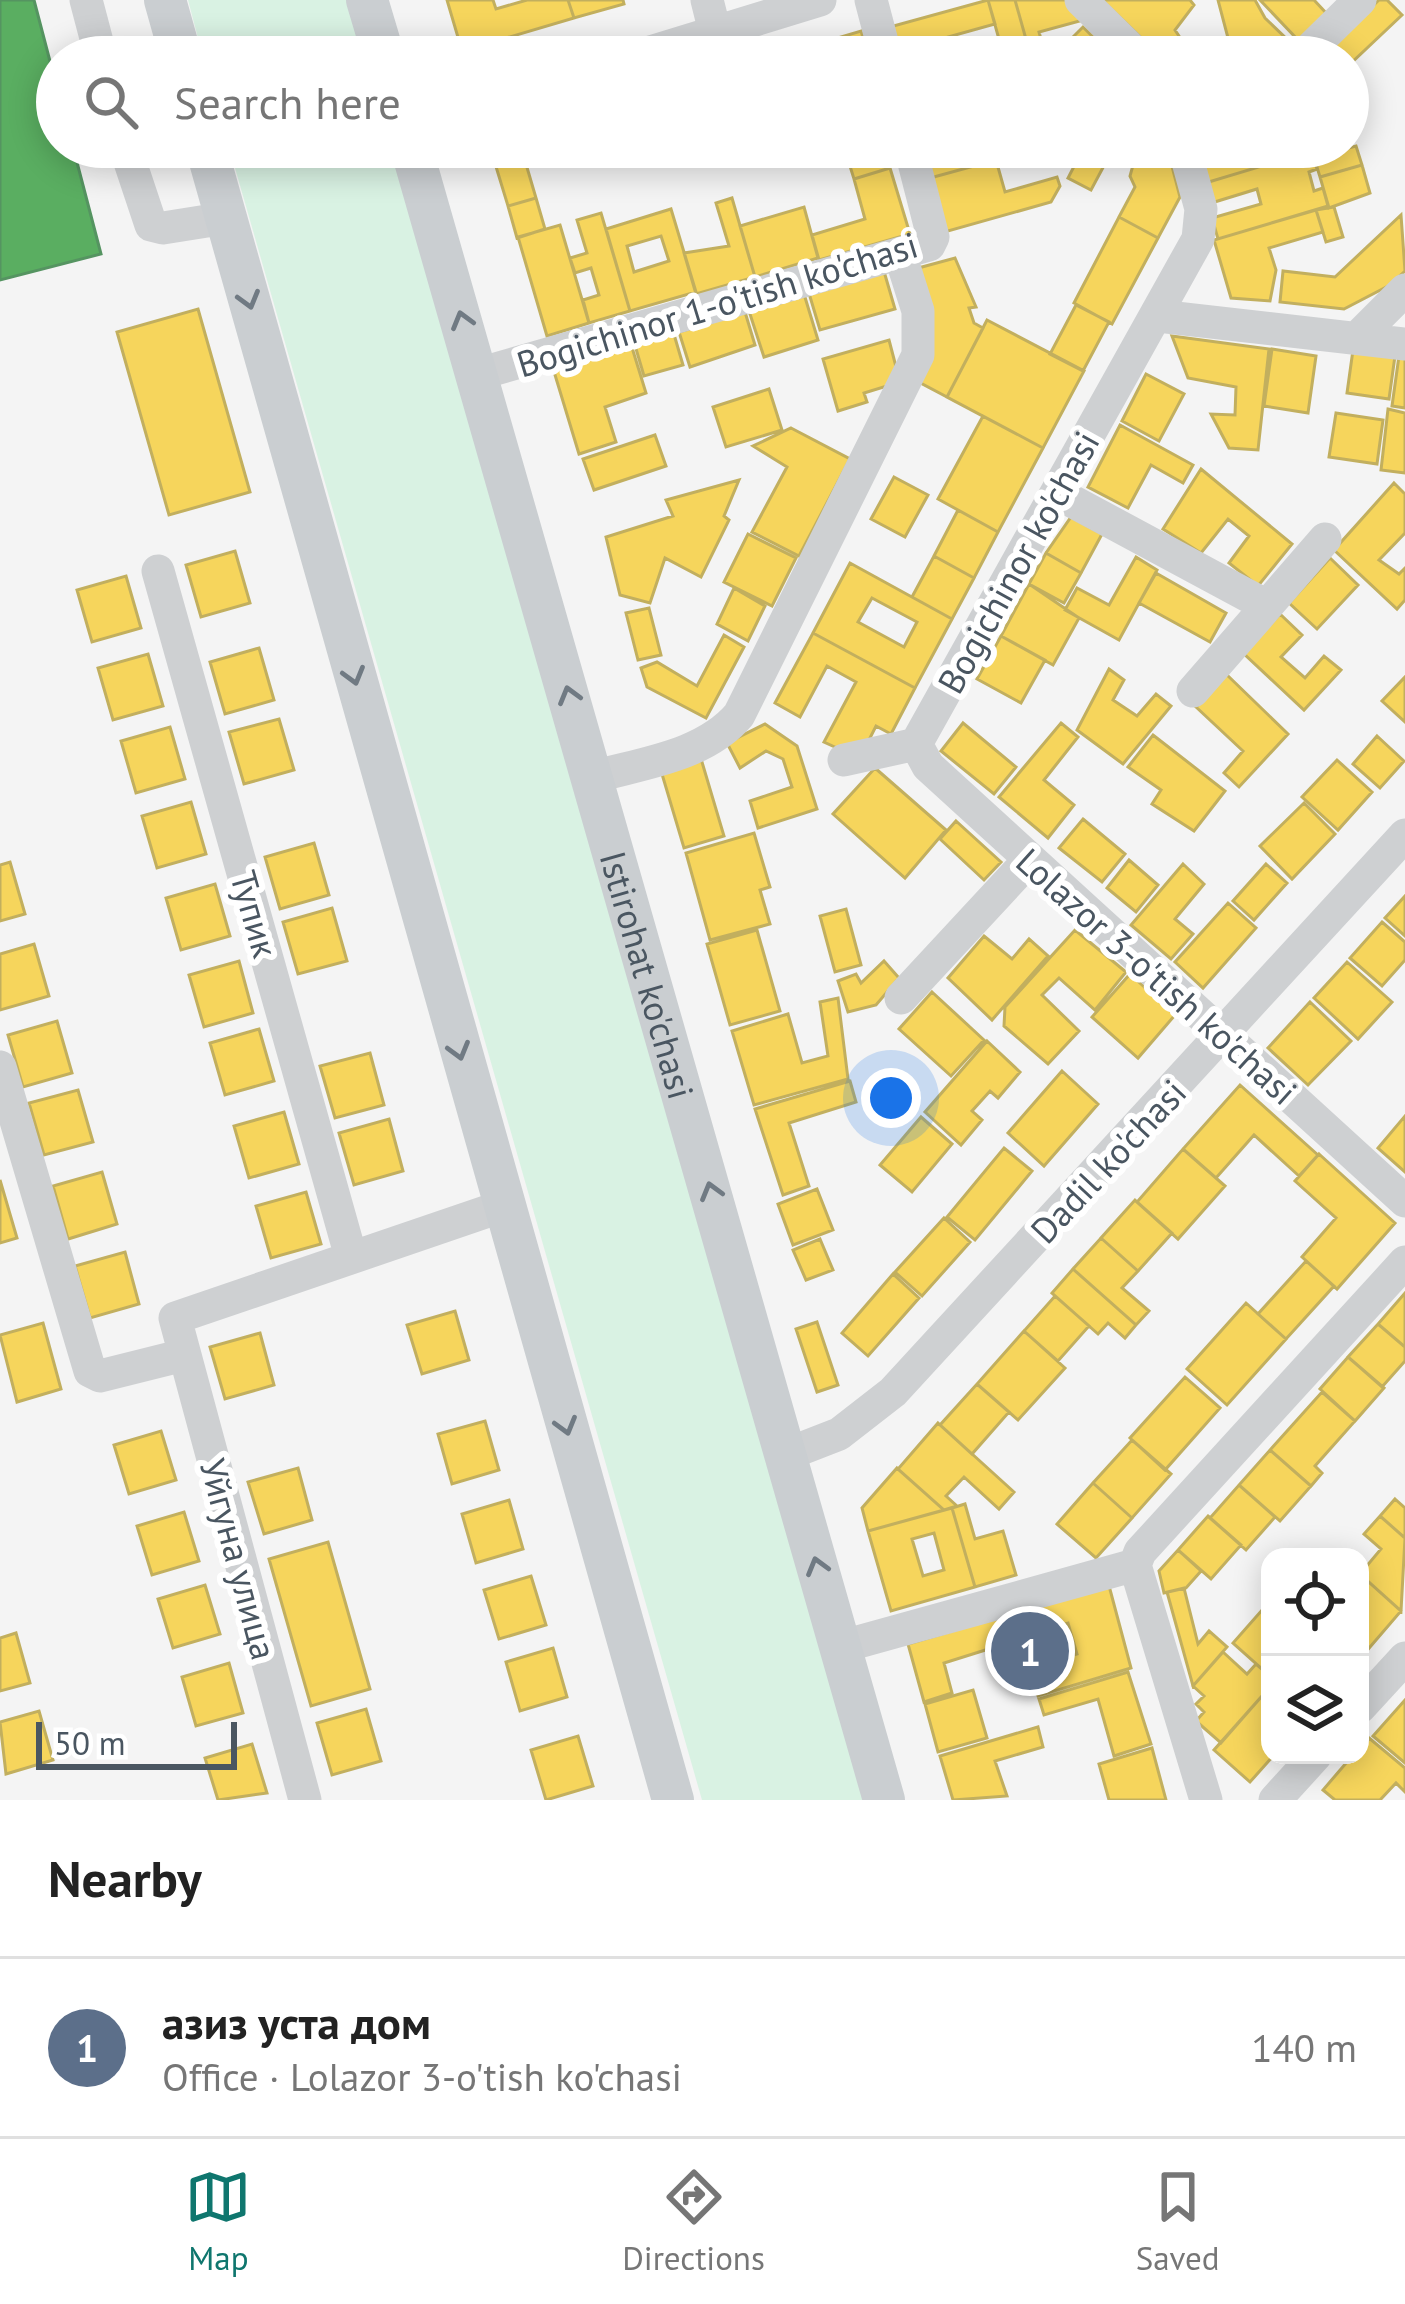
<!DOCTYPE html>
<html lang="en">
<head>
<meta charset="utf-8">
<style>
  body { margin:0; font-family:"PT Sans",sans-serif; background:#f2f2f2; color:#222 }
  .controls { position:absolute; right:36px; bottom:36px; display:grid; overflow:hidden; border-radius:24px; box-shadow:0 6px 30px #0003 }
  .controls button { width:108px; height:108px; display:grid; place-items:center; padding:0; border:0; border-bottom:3px solid #e0e0e0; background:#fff; color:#222; font:60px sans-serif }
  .scale { position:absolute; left:36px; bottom:30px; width:201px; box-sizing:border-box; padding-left:12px; border:6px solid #4a5661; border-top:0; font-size:33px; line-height:42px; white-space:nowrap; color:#4a5661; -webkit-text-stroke:9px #fff; paint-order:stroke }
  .you { position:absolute; left:891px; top:1098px; width:42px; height:42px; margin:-30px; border:9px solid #fff; border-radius:50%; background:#1a73e8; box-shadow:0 0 0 18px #1a73e833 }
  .badge { display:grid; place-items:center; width:78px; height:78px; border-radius:50%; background:#0f766e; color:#fff; font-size:39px; font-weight:700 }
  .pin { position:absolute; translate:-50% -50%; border:6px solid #fff; box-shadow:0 3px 12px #0006 }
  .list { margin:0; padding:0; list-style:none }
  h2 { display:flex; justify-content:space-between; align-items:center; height:156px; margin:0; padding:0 48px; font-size:51px }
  h2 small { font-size:39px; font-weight:400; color:#767676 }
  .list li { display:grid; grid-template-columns:78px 1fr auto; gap:36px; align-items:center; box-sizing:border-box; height:180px; padding:0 48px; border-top:3px solid #e0e0e0 }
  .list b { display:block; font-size:45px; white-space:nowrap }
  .list p { margin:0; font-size:39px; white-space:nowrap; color:#767676 }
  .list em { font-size:39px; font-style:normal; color:#767676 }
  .icon { flex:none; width:66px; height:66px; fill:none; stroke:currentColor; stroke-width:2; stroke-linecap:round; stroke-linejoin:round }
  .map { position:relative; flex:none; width:1405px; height:1800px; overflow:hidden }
  .search { position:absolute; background:#fff; box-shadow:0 6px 30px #0003; left:36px; right:36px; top:36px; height:132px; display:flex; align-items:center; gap:30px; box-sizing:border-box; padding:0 42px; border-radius:66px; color:#767676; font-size:45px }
  .sheet { height:336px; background:#fff }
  nav { display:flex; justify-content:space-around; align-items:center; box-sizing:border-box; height:168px; border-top:3px solid #e0e0e0; background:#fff; font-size:33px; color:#767676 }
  nav a { display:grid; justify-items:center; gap:6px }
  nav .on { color:#0f766e }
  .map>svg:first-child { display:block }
  .green { fill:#d9f2e3 }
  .homes { fill:#f6d55c; stroke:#c2af5e; stroke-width:3; fill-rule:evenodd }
  .public { fill:#5aae61; stroke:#559461; stroke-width:3 }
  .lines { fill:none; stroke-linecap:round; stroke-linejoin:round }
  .minor { stroke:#ced0d2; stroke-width:33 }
  .major { stroke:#caced1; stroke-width:42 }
  .oneway { stroke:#707a83 }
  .labels { text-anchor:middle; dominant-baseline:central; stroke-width:12; stroke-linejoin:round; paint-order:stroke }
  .street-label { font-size:36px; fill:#4a5661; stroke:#fff }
</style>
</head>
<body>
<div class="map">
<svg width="1405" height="1800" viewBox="0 0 1405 1800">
  <rect width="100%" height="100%" fill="#f4f4f4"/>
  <!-- green -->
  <path class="green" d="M188 0H348L365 57H203Z
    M229 147H391L863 1800H702Z"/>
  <!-- homes -->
  <path class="homes" d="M447 0H493L496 9 527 0H568L574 18 462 51Z
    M568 0H623L624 4 574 18Z
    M988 0 995 24 930 42 934 57H894L886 28Z
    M988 0H1015L1031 57H1004Z
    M1015 0H1068L1087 19 1039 32 1046 57H1031Z
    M1102 0H1190L1194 5 1175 30 1193 57H1161Z
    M1218 0H1255L1265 18 1294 46 1262 57H1233Z
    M1260 0H1314L1327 14 1299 41Z
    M1379 0H1387L1402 15 1348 66V57H1335L1328 49Z
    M1083 27 1096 40 1079 57 1066 44Z
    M861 31 869 57H773Z
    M1356 146 1362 165 1320 177 1312 151 1302 154 1300 147H1333L1334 152Z
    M490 147H521L536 198 508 206Z
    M844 147H884L890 168 854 179Z
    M918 147H1043L927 179Z
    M1084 147H1114L1091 190 1068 178Z
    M1138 147H1167L1180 197 1158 238 1119 217 1135 187 1130 176Z
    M1191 147H1232L1234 154 1259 147H1300L1302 154 1202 184Z
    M1312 151 1317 169 1309 172 1314 191 1323 188 1328 206 1218 239 1212 218 1261 204 1257 189 1208 204 1202 184Z
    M996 160 1005 192 1057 177 1060 186 1051 202 941 233 926 179Z
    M1362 165 1370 193 1329 208 1320 177Z
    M890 168 910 234 819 260 812 235 865 219 854 179Z
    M536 198 545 229 517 238 508 206Z
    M732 198 755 277 696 294 684 253 729 246 716 203Z
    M804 207 818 258 755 277 740 226Z
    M1334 207 1343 237 1326 242 1316 210Z
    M671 209 696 292 630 311 606 229ZM661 236 669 261 634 272 627 246Z
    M1316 210 1323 232 1269 248 1276 270 1270 301 1231 298 1214 240Z
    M601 213 630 311 589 323 583 300 599 295 591 268 575 273 570 258 587 253 577 220Z
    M1401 215 1405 271 1390 285 1344 309 1280 302 1283 271 1335 277Z
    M1119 217 1158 238 1112 324 1074 303Z
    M560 225 589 323 547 336 518 237Z
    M955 258 976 307 969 308 974 323 983 328 947 397 915 380 911 270Z
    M883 268 895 309 820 330 808 290Z
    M804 294 818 340 764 357 749 311Z
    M1076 305 1109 322 1083 371 1050 354Z
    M198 309 250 492 169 515 117 332Z
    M745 312 755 345 690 367 679 332Z
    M987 320 1084 371 1043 448 947 397Z
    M673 331 683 365 644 376 634 342Z
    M1172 336 1269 349 1258 450 1229 448 1211 414 1235 415 1236 387 1188 378Z
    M889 340 900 382 864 393 867 402 838 411 823 359Z
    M630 341 646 393 605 407 616 442 579 454 552 365Z
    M1272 349 1316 356 1308 413 1264 406Z
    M1353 350 1395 356 1389 399 1347 393Z
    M1399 356 1405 357V408L1392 406Z
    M1146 374 1184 394 1159 441 1122 421Z
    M769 389 782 430 726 447 713 407Z
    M1388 409 1405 413V473L1381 470Z
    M1336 413 1383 420 1377 464 1329 457Z
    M983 416 1043 448 998 532 938 499Z
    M1120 425 1193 465 1183 483 1151 465 1128 508 1088 487Z
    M791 428 850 459 799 556 752 532 787 467 753 446Z
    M655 435 666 466 594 490 583 459Z
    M1201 469 1292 544 1258 586 1229 563 1249 536 1228 519 1201 553 1163 529Z
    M894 477 928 495 905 537 871 519Z
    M739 480 724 516 729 520 701 577 665 558 650 603 620 595 606 537 673 516 666 500Z
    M1394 483 1405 494V533L1379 560 1399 574 1405 568V600L1397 609 1334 550Z
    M958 510 998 532 974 578 934 556Z
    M1071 517 1102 534 1081 573 1046 553Z
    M748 534 796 558 772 606 724 582Z
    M235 551 250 603 201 617 186 565Z
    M1046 553 1081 573 1064 603 1029 584Z
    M934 556 974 578 952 619 912 597Z
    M1136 557 1157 570 1119 640 1065 610 1077 588 1109 605Z
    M1330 558 1358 585 1317 629 1289 603Z
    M850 563 952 619 915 688 813 633ZM872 598 917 622 904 647 858 622Z
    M1156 573 1226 613 1210 642 1139 603Z
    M126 576 141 628 92 642 77 590Z
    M1029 584 1079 618 1053 665 1001 636Z
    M734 588 765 606 748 641 717 624Z
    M649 608 661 655 638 660 626 613Z
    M1280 614 1302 635 1281 657 1305 678 1324 656 1341 670 1304 710 1243 653Z
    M813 633 915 688 891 734 876 726 869 740 837 748 824 742 856 682 827 666 800 717 775 703Z
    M724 635 744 647 706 718 647 687 641 668 657 662 697 686Z
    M1001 636 1045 660 1021 703 977 679Z
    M259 648 274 700 225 714 210 662Z
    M148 654 163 706 113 720 98 668Z
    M1109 669 1124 680 1113 700 1137 716 1156 694 1171 706 1123 764 1077 730Z
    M1226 674 1288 734 1239 787 1224 773 1243 751 1196 707Z
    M1405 677V722L1382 701Z
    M279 719 294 770 244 784 229 732Z
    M963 723 1016 767 994 794 941 751Z
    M1061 723 1078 737 1044 780 1074 805 1048 838 999 797Z
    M765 724 797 746 817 809 758 828 750 801 792 787 783 759 766 751 740 768 727 743Z
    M170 727 185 779 136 793 121 741Z
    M1153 735 1225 791 1194 831 1152 804 1161 790 1128 767Z
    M1377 736 1404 761 1380 788 1353 764Z
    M699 752 724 836 684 848 659 764Z
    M1337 760 1372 792 1338 830 1302 797Z
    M875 768 946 830 905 878 833 814Z
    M191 802 206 854 157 868 142 816Z
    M1304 803 1335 834 1292 879 1260 846Z
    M1083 819 1125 854 1102 882 1059 848Z
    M956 821 1001 862 984 880 940 839Z
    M754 833 770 887 760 890 770 924 710 940 686 853Z
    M314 843 329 895 280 909 265 857Z
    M1129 860 1158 885 1136 912 1107 888Z
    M10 862 25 914 0 921V865Z
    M1183 864 1204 884 1175 919 1193 934 1171 959 1131 925Z
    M1266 864 1287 883 1254 920 1233 901Z
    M215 884 230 936 181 950 166 898Z
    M1405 896V936L1385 918Z
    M1228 903 1256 928 1203 988 1175 962Z
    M332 908 347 961 298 974 283 922Z
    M846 909 861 965 835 972 820 916Z
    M1382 922 1405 942V960L1382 986 1350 958Z
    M757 930 780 1011 730 1025 707 944Z
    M1075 930 1126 972 1095 1010 1059 978 1042 995 1079 1031 1048 1064 1004 1026 1005 1007Z
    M984 936 1012 959 1029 939 1048 956 992 1020 948 978Z
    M34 944 49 996 0 1010V954Z
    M239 961 253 1013 204 1027 189 975Z
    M884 961 899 978 876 1005 848 1012 838 981 856 974 861 983Z
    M1347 962 1392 1002 1358 1039 1314 998Z
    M1130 974 1175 1015 1138 1058 1092 1017Z
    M932 992 984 1040 951 1076 899 1029Z
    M838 998 848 1079 754 1105 732 1031 788 1014 802 1063 828 1056 820 1002Z
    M1310 1002 1351 1041 1308 1085 1268 1048Z
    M57 1021 72 1073 23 1087 8 1035Z
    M259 1029 274 1081 225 1095 210 1043Z
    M987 1041 1020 1072 998 1098 990 1091 972 1111 982 1120 961 1145 925 1112Z
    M370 1053 384 1105 335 1118 320 1066Z
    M1062 1071 1098 1104 1044 1166 1008 1133Z
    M850 1081 856 1102 789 1123 809 1186 783 1195 755 1109Z
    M1240 1085 1318 1155 1299 1176 1254 1135 1216 1178 1183 1149Z
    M78 1090 93 1142 44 1155 29 1103Z
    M284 1112 299 1164 249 1178 234 1126Z
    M1405 1116V1172L1378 1148Z
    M921 1117 952 1144 912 1192 880 1165Z
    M389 1119 403 1171 354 1185 339 1133Z
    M1004 1148 1032 1171 975 1240 947 1217Z
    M1183 1149 1225 1186 1178 1239 1137 1202Z
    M1319 1154 1395 1223 1337 1289 1302 1257 1336 1218 1295 1181Z
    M102 1172 117 1224 68 1239 53 1186Z
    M0 1180 17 1238 0 1243Z
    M817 1189 833 1230 793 1245 778 1204Z
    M306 1192 321 1244 271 1258 256 1206Z
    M1135 1200 1172 1233 1138 1271 1101 1238Z
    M944 1218 970 1242 922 1296 895 1272Z
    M1101 1238 1138 1271 1122 1288 1149 1311 1136 1325 1073 1269Z
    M820 1239 833 1270 806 1280 793 1250Z
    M125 1252 139 1304 90 1318 75 1266Z
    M1306 1261 1334 1286 1286 1339 1258 1314Z
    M1073 1269 1136 1325 1125 1338 1108 1323 1098 1334 1052 1293Z
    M893 1274 919 1298 868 1356 842 1333Z
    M1405 1293V1347L1378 1324Z
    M1055 1296 1089 1326 1058 1361 1024 1331Z
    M1246 1303 1286 1339 1227 1405 1187 1369Z
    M455 1311 469 1360 422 1374 407 1325Z
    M817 1322 838 1385 817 1392 796 1329Z
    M43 1323 61 1389 17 1402 0 1335Z
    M1378 1324 1405 1347V1361L1382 1387 1348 1357Z
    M1024 1331 1065 1368 1018 1420 977 1384Z
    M260 1333 274 1385 225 1399 210 1347Z
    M1348 1357 1384 1388 1355 1421 1320 1389Z
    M1185 1377 1220 1408 1165 1470 1130 1438Z
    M977 1384 1009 1412 972 1454 940 1425Z
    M1322 1392 1355 1421 1315 1466 1322 1473 1311 1486 1270 1450Z
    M485 1421 499 1470 452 1484 438 1434Z
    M938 1423 1014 1492 999 1509 964 1477 946 1496 957 1506 944 1510 898 1469Z
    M161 1431 176 1480 129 1494 114 1445Z
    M1132 1440 1171 1474 1132 1518 1093 1483Z
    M1270 1450 1311 1486 1280 1521 1239 1485Z
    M298 1468 312 1520 264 1534 248 1482Z
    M897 1468 944 1510 868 1531 862 1508Z
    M1093 1483 1132 1518 1096 1558 1057 1524Z
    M1239 1485 1275 1517 1246 1550 1210 1518Z
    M1395 1499 1405 1508V1538L1380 1516Z
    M509 1500 523 1549 476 1563 462 1514Z
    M965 1504 975 1539 1003 1531 1016 1575 975 1587 952 1508Z
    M952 1508 975 1587 891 1611 868 1531ZM934 1533 944 1570 923 1576 912 1539Z
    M184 1512 199 1561 152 1575 137 1526Z
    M1208 1516 1241 1545 1211 1579 1178 1550Z
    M1380 1516 1405 1538 1401 1611 1360 1574 1381 1549 1364 1534Z
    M328 1542 370 1689 311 1706 269 1559Z
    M1178 1550 1201 1571 1186 1588 1164 1593 1159 1571Z
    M1360 1574 1401 1611 1364 1654 1360 1650Z
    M531 1576 546 1625 499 1639 484 1590Z
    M1108 1582 1131 1668 1038 1696 1029 1668 1077 1654 1068 1623 1023 1636 1015 1610Z
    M205 1585 220 1634 173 1648 158 1599Z
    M1184 1588 1198 1644 1209 1631 1227 1647 1193 1686 1167 1592Z
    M1270 1601 1267 1645 1270 1676 1233 1643Z
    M1009 1614 1027 1672 1004 1680 995 1647 944 1663 952 1693 924 1702 908 1644Z
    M16 1633 30 1683 0 1691V1638Z
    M553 1648 567 1697 520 1711 506 1662Z
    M1223 1652 1247 1674 1256 1664 1270 1676V1687L1221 1743 1196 1721 1204 1712 1196 1704 1204 1696 1193 1686Z
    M229 1663 243 1713 196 1726 182 1677Z
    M1128 1672 1151 1744 1114 1756 1098 1699 1044 1715 1039 1699Z
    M1270 1687 1274 1755 1250 1782 1214 1750Z
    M973 1690 987 1738 938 1752 925 1704Z
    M1405 1700V1763L1373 1736Z
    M366 1709 381 1761 332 1775 317 1723Z
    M39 1711 53 1760 6 1774 0 1722Z
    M1038 1727 1043 1747 995 1761 1007 1796 953 1800 940 1756Z
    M578 1736 593 1786 546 1800 531 1750Z
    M1369 1738 1405 1768V1792L1396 1783 1380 1800H1335L1323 1790 1353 1755H1360Z
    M252 1744 267 1793 218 1800 205 1758Z
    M1152 1748 1166 1800H1109L1099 1764Z"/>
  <!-- public -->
  <path class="public" d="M0 0H34L57 88V147H73L101 254 0 280Z"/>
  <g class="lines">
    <!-- minor -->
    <path class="minor" d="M86 0 101 57
      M707 0 715 32
      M871 0 886 57
      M1081 0 1139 57
      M634 57 820 0
      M1302 57 1360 0
      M125 147 151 225 163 228 226 218
      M1158 316 1405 344
      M1357 338 1405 290
      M478 374 929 245 933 237 910 147
      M1057 493 1267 606 1325 539
      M158 571 351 1257
      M1193 691 1267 606
      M916 744 928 766 1405 1201
      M844 760 916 744 1198 239 1201 209 1184 147
      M593 777C643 763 704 756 739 715L918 355V311L900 254
      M901 998 1030 859
      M0 1067 90 1371 100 1376 184 1355
      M785 1455 839 1434 893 1392 1405 835
      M840 1647 1135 1565
      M1360 1707 1405 1658
      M305 1800 175 1318 503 1206
      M1206 1800 1135 1565 1140 1552 1405 1262
      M1275 1800 1316 1755"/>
    <!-- major -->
    <g class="major">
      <path d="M165 0 181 57"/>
      <path d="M367 0 384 57"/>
      <path d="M206 147 673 1800"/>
      <path id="s1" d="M411 147 884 1800"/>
    </g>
  </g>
  <!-- one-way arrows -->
  <defs><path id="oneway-chevron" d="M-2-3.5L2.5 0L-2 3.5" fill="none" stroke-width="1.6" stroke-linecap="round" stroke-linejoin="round" transform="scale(3)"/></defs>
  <g class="oneway">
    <use href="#oneway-chevron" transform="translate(249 300) rotate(74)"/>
    <use href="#oneway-chevron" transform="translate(462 320) rotate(-106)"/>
    <use href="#oneway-chevron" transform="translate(354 676) rotate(74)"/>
    <use href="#oneway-chevron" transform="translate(569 695) rotate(-106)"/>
    <use href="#oneway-chevron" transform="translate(459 1051) rotate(74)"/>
    <use href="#oneway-chevron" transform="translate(711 1191) rotate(-106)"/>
    <use href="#oneway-chevron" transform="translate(566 1426) rotate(74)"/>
    <use href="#oneway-chevron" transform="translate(817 1566) rotate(-106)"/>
  </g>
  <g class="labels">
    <!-- street labels -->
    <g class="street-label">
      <text transform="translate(717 304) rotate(-17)">Bogichinor 1-o'tish ko'chasi</text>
      <text transform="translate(1018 562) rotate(-61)">Bogichinor ko'chasi</text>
      <text transform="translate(255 914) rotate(74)">Тупик</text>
      <text stroke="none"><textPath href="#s1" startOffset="861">Istirohat ko'chasi</textPath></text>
      <text transform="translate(1157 976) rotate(42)">Lolazor 3-o'tish ko'chasi</text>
      <text transform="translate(1108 1161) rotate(-47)">Dadil ko'chasi</text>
      <text transform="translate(239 1559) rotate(75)">Уйгуна улица</text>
    </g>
  </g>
</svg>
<div class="controls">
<button><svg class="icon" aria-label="locate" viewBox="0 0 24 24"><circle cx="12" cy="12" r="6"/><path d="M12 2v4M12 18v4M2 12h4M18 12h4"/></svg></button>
<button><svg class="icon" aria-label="layers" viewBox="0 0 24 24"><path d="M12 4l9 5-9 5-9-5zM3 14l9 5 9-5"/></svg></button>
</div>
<div class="scale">50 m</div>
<div class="you"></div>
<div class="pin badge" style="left:1030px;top:1651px;background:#5c6f8a">1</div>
<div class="search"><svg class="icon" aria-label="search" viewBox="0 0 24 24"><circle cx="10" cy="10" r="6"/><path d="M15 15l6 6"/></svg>Search here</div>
</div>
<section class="sheet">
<h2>Nearby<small></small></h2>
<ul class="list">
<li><span class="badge" style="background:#5c6f8a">1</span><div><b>азиз уста дом</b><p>Office · Lolazor 3-o'tish ko'chasi</p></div><em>140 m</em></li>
</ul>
</section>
<nav>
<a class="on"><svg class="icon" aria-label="map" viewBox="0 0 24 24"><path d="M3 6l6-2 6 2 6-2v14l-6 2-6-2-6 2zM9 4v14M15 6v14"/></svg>Map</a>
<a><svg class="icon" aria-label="directions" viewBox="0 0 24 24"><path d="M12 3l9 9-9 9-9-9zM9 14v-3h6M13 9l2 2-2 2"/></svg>Directions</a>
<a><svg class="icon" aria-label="saved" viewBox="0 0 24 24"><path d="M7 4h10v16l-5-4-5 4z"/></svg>Saved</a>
</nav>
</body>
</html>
